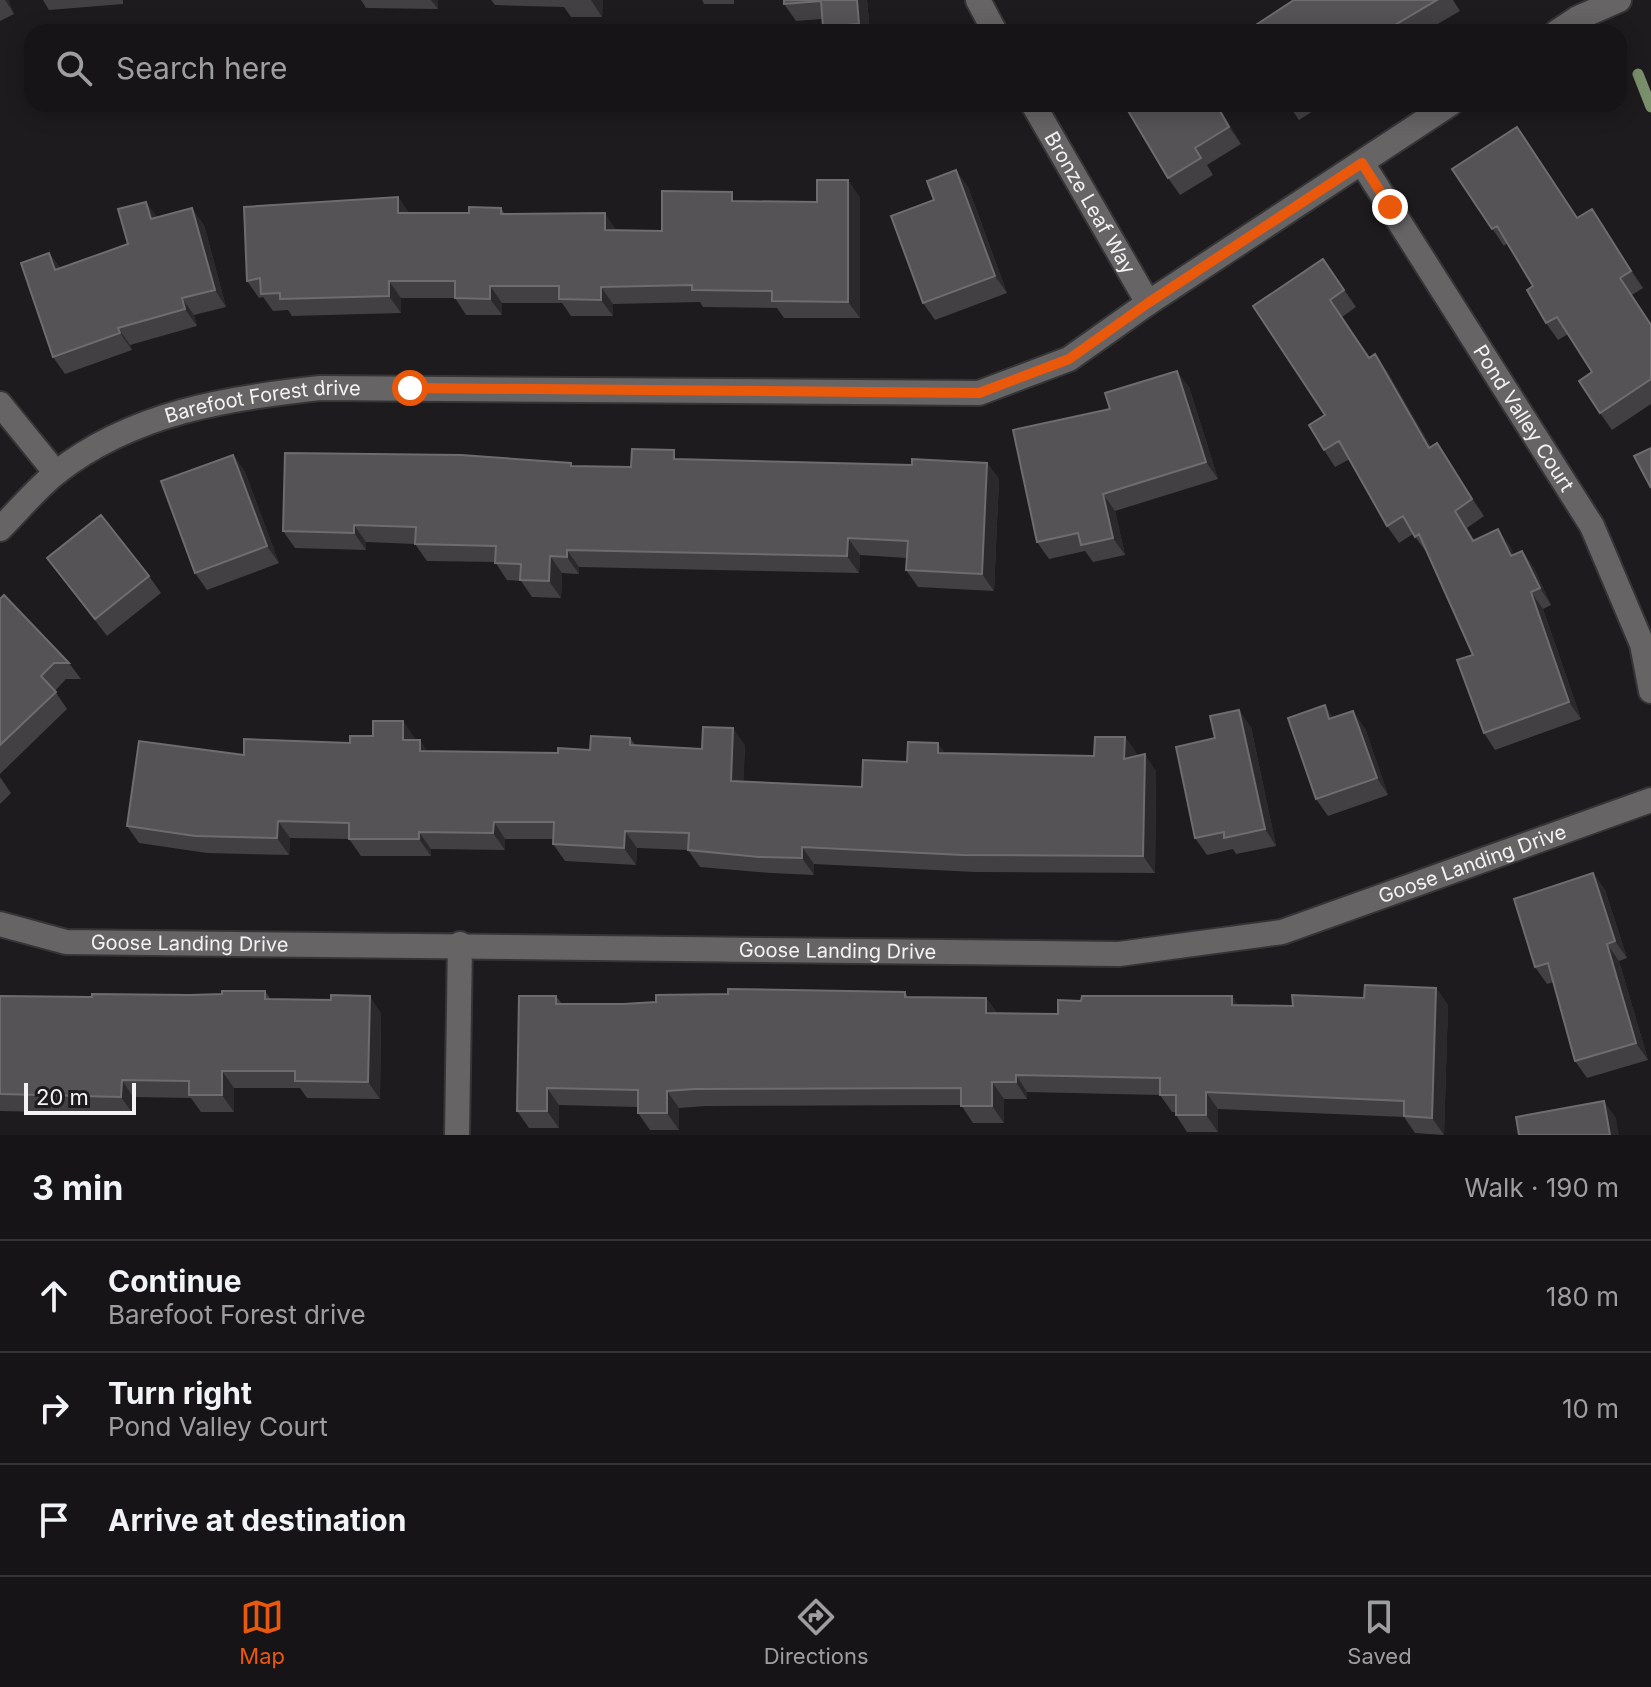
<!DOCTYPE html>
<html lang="en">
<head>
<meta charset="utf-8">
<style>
  body { margin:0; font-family:Inter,sans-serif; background:#1f1d1f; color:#f1f3f6 }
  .scale { position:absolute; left:24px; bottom:20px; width:112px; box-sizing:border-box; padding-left:8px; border:4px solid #f4f2f3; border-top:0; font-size:22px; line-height:28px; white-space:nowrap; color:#f4f2f3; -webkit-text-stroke:6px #1d1b1d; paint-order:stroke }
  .stop { position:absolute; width:24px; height:24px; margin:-18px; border:6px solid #ea580c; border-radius:50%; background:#fff }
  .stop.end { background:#ea580c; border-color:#fff; box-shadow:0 2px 8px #0008 }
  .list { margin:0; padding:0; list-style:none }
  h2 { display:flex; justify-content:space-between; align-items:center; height:104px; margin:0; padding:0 32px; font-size:34px }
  h2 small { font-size:26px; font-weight:400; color:#9e9ea1 }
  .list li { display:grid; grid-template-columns:52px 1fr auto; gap:24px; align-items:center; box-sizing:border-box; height:112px; padding:0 32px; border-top:2px solid #353335 }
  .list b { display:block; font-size:30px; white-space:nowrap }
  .list p { margin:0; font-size:26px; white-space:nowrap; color:#9e9ea1 }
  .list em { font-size:26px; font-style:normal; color:#9e9ea1 }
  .icon { flex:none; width:44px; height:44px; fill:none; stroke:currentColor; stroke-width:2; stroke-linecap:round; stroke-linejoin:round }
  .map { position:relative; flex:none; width:1651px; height:1135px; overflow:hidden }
  .search { position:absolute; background:#161416; box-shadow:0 4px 20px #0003; left:24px; right:24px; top:24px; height:88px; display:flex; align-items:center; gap:20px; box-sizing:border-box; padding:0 28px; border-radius:24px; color:#9e9ea1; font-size:30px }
  .sheet { height:440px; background:#161416 }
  nav { display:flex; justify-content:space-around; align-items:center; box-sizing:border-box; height:112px; border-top:2px solid #353335; background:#161416; font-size:22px; color:#9e9ea1 }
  nav a { display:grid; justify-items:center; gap:4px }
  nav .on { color:#ea580c }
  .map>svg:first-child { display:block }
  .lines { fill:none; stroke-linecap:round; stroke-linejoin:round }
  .stream { stroke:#7a8f6b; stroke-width:11 }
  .street-casing { stroke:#363536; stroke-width:28 }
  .street { stroke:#676466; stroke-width:24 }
  .wall { fill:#424042 }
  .shaded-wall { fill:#2b292b }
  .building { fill:#555355; stroke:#6e6c6e; stroke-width:2 }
  .route { stroke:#ea580c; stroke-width:10 }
  .labels { text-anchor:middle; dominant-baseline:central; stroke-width:7; stroke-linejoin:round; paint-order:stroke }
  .street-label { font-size:20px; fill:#f4f2f3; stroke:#1d1b1d }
</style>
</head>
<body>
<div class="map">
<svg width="1651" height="1135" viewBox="0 0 1651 1135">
  <rect width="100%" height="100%" fill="#1d1b1d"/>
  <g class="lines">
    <!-- stream -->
    <path class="stream" d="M1638 74 1651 107"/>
    <!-- street casing -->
    <g class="street-casing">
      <g id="street">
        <path d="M978 0 995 32"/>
        <path d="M1557 32 1578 18 1619 0"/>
        <path id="s1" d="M1033 104 1148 303"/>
        <path id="s2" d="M1362 163 1592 526 1642 644 1651 691"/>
        <path d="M0 404 56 473"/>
        <path id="s3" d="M0 529C18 511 36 489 56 473 132 413 227 398 320 388L979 393 1069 359 1148 303 1450 104"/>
        <path id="s4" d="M0 924 66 942 1119 954 1282 932 1651 800"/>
        <path d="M457 1135 460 944"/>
      </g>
    </g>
    <!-- street -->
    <use href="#street" class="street"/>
  </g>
  <!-- wall -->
  <path class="wall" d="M0 0H8L14 14 0 21Z
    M43 0H123V4L49 10Z
    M361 0H438V9L366 8Z
    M491 0H603L602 17H571L564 7 495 5Z
    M702 0H734V4H704Z
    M784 0H867L870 32H826L823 27 822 19 796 21 784 4Z
    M1294 0H1453L1460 11 1424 32H1245Z
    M1124 104H1217L1241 144 1207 165 1213 175 1180 195 1168 178Z
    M1288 104H1324L1299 120Z
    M1452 169 1577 218 1592 209 1643 288 1632 295 1651 324V404L1612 430 1600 413 1592 372 1568 334 1558 340 1546 323 1533 286 1507 243 1504 246Z
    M968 187 1007 293 935 320 923 303Z
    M398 197 409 213H469L501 208 505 214 617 230 662 231 738 201 817 202 860 197V318H784L777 308 703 307 700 302 613 304V316H571L562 303H502V315H466L455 298H401V313L292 316 288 310 273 311 263 297 259 298 247 281Z
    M157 217 204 225 226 307 194 315 197 326 130 345 132 350 65 374 53 357 49 253 60 268 128 244Z
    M1323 259 1356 307 1342 317 1369 358 1387 371 1431 447 1437 443 1484 516 1467 528 1474 540 1510 546 1514 555 1522 551 1534 568 1551 605 1543 609 1581 719 1495 750 1484 733 1473 655 1427 553 1413 534 1399 543 1387 526 1350 459 1335 467 1324 450 1325 415Z
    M1189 387 1218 479 1115 511 1125 555 1093 562 1085 551 1049 559 1037 542 1110 409Z
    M233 455 245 472 279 563 207 590 195 573Z
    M681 459 912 465 987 463 999 479 994 591 918 587 906 570 907 558 860 555 859 573 579 567V574L562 573 561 598 532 597 521 581 507 580 495 562 427 561 415 544 366 542V550L295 548 283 531 573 466 631 467Z
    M47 558 149 576 161 593 107 636Z
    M0 599 69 663 81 679H66L55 691 67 709 0 774Z
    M1251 727 1276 846 1236 854 1233 849 1207 855 1195 838 1215 738Z
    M1365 728 1388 795 1328 816 1316 799Z
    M1125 737 1137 754V756L1156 771 1155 873 975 872 814 864V875L771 873 700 867 688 850 637 848 636 865 565 861 553 844V839H505V850L431 849V856H361L349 839 290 838 289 855 207 853 139 843 127 826 244 755 350 743 415 738V740H420L427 752 558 753 590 750 630 738 636 746 702 749 745 745 743 782 862 787 907 762 944 753 1094 756Z
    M0 777 11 793 0 804Z
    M1593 873 1605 890 1627 958 1619 961 1648 1060 1587 1078 1575 1061 1553 982 1547 984 1535 967Z
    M1436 988 1448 1005 1444 1135 1415 1133 1404 1117 1218 1109V1132H1187L1176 1115V1112H1172L1160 1095 1027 1092V1099H1004V1123H973L961 1105 706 1106 679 1108V1130H650L638 1113V1107L559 1105V1128H529L517 1111 556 996 562 1004H623L905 992 908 997 986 998 997 1013 1058 1014 1238 1005 1293 1006 1364 998Z
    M265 991 271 1000 381 1013 380 1099 307 1098 300 1088H234V1112H201L191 1098 133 1097V1114L0 1111V996L92 997 222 994Z"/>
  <!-- shaded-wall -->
  <path class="shaded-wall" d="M5 0H8L14 14Z
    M431 0H438V9Z
    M591 0H603L602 17Z
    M857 0H867L870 32H864L859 24Z
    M1216 104H1217L1241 144 1229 127Z
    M956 170 968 187 1007 293 995 276Z
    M848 180 860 197V318L848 302Z
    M398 197 410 214 398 213Z
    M146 202 158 218 151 219Z
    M192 208 204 225 226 307 215 290Z
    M1592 209 1604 226 1643 288 1631 271Z
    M605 213 616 230 617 247 605 230Z
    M49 253 61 270H55Z
    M389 281 401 298V313L389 296Z
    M490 286 502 303V315L490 299Z
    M601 287 613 304V316L601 300Z
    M182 298 194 315 197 326 185 309Z
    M118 328 130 345 132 350 120 333Z
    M1375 354 1387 371 1441 465 1429 448Z
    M1177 371 1189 387 1218 479 1206 462Z
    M1437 443 1449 460 1484 516 1472 499Z
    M233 455 245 472 279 563 267 546Z
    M987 463 999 479 994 591 982 574Z
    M1103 494 1115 511 1125 555 1113 538Z
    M354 525 366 542V550L354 533Z
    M1498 529 1510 546 1523 573 1511 556Z
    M848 538 860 555 859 573 847 556Z
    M567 550 579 567V574L567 557Z
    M1522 551 1534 568 1551 605 1540 588Z
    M550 556 562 573 561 598 549 581Z
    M1531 592 1543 609 1581 719 1569 702Z
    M1325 705 1336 722 1329 719Z
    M1239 710 1251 727 1276 846 1265 829Z
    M1353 711 1365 728 1388 795 1377 778Z
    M403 721 415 738V757L403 740Z
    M733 728 745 745 743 798 731 781Z
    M1125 737 1137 754 1136 776 1124 759Z
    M420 740 431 757 420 751Z
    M938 743 950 760 938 753Z
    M1145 754 1156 771 1155 873 1143 856Z
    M278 821 290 838 289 855 277 838Z
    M494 822 505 839V850L493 833Z
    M625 831 637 848 636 865 624 848Z
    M419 832 431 849V856L419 839Z
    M802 847 814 864V875L802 858Z
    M1593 873 1605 890 1627 958 1615 941Z
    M1607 944 1619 961 1648 1060 1636 1043Z
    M1436 988 1448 1005 1444 1135 1432 1118Z
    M370 996 381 1013 380 1099 368 1082Z
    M1232 996 1244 1013 1232 1005Z
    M986 998 998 1015 986 1013Z
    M222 1071 234 1088V1112L222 1095Z
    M1016 1075 1027 1092V1099L1016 1082Z
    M122 1080 133 1097V1114L121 1097Z
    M992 1082 1004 1099V1123L992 1106Z
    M547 1088 559 1105V1128L547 1111Z
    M667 1091 679 1108V1130L667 1113Z
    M1206 1092 1218 1109V1132L1206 1115Z
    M1604 1101 1616 1118 1619 1135H1610Z"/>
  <!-- building -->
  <path class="building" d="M784 0H857L859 24 823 27 821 1 784 4Z
    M1294 0H1437L1383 32H1245Z
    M1170 27 1172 32H1162Z
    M1124 104H1216L1229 127 1195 148 1201 158 1168 178Z
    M1517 127 1577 218 1592 209 1631 271 1620 278 1651 325V379L1600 413 1579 381 1592 372 1557 317 1546 323 1527 290 1533 286 1497 226 1492 229 1452 169Z
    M956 170 995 276 923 303 891 216 934 200 927 181Z
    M817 180H848V302L772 301V291L692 290V285L601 287V300L559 299V286H490V299L455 298V281H389V296L280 299V293L261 294 260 278 247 281 244 207 398 197V213H469V207L501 208V214L605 213V230L662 231V191L732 192V201L817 202Z
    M146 202 151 219 192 208 215 290 182 298 185 309 118 328 120 333 53 357 21 263 49 253 55 270 128 244 118 209Z
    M1323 259 1344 290 1330 300 1369 358 1375 354 1429 448 1437 443 1472 499 1455 511 1473 541 1498 529 1511 556 1522 551 1540 588 1531 592 1569 702 1484 733 1457 660 1473 655 1419 534 1415 537 1403 516 1387 526 1339 441 1324 450 1309 425 1325 415 1253 306Z
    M1177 371 1206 462 1103 494 1113 538 1081 545 1078 533 1037 542 1013 430 1110 409 1105 393Z
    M1651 448V488L1634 456Z
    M632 449 674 450V459L912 465V459L987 463 982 574 906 570 908 541 848 538 847 556 567 550V557L550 556 549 581 520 580 521 564 495 563 496 546 415 544 416 527 354 525V533L283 531 285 453 461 455 571 463V466L631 467Z
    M233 455 267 546 195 573 161 481Z
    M101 515 149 576 95 619 47 558Z
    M4 595 69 663H54L41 676 56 692 0 745V599Z
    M1325 705 1329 719 1353 711 1377 778 1316 799 1288 718Z
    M1239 710 1265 829 1224 838V832L1195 838 1176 747 1215 738 1210 716Z
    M373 721H403V740H420V751L558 753V748L590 750 591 736 630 738V745L702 749 703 727 733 728 731 781 862 787 863 760 907 762 908 742 938 743V753L1094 756 1095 737H1125L1124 759 1145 754 1143 856 963 855 802 847V858L759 857 688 850 689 833 625 831 624 848 553 844 554 822H494L493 833 419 832V839H349V823L278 821 277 838 195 836 127 826 139 741 244 755V739L350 743V736H373Z
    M1593 873 1615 941 1607 944 1636 1043 1575 1061 1548 963 1535 967 1514 899Z
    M1365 985 1436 988 1432 1118 1404 1116V1101L1206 1092V1115H1176V1095H1160V1078L1016 1075V1082H992V1106H961V1088L694 1089 667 1091V1113H638V1090L547 1088V1111H517L519 996H556V1004H623L656 1002V995L728 994V989L905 992V997L986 998V1013L1058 1014V1000L1081 1001 1082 996H1232V1005L1293 1006 1292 995 1364 998Z
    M222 991H265V999L331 1000V995L370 996 368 1082 295 1081V1071H222V1095H189V1081L122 1080 121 1097 0 1094V996L92 997V994L190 995 222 994Z
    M1604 1101 1610 1135H1519L1516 1117Z"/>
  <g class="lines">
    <!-- route -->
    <path class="route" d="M410 388 979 393 1069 359 1148 303 1362 163 1390 207"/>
  </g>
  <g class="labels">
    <!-- street labels -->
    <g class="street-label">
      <text stroke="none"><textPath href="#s1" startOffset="114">Bronze Leaf Way</textPath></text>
      <text stroke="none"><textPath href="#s3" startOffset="302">Barefoot Forest drive</textPath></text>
      <text stroke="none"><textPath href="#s2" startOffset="302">Pond Valley Court</textPath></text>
      <text stroke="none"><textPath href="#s4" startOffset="1488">Goose Landing Drive</textPath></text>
      <text stroke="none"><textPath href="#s4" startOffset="192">Goose Landing Drive</textPath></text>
      <text stroke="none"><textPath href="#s4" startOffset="840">Goose Landing Drive</textPath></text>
    </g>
  </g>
</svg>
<div class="scale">20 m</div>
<div class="stop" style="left:410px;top:388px"></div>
<div class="stop end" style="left:1390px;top:207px"></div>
<div class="search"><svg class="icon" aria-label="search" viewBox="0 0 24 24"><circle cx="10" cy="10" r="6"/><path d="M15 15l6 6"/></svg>Search here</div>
</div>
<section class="sheet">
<h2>3 min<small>Walk · 190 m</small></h2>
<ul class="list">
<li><svg class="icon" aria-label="ahead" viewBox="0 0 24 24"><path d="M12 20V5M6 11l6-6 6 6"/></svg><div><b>Continue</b><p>Barefoot Forest drive</p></div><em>180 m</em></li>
<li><svg class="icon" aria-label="right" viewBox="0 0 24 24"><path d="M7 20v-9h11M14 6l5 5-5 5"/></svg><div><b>Turn right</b><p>Pond Valley Court</p></div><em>10 m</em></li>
<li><svg class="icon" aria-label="arrive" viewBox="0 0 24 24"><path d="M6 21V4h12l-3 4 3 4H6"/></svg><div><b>Arrive at destination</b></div></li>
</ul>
</section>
<nav>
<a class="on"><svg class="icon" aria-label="map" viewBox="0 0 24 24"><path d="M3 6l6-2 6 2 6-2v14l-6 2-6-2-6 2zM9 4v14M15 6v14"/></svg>Map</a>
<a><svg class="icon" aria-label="directions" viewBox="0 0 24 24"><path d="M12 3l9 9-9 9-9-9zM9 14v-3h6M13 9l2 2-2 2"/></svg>Directions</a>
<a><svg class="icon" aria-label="saved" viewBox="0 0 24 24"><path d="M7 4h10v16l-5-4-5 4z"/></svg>Saved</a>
</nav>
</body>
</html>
